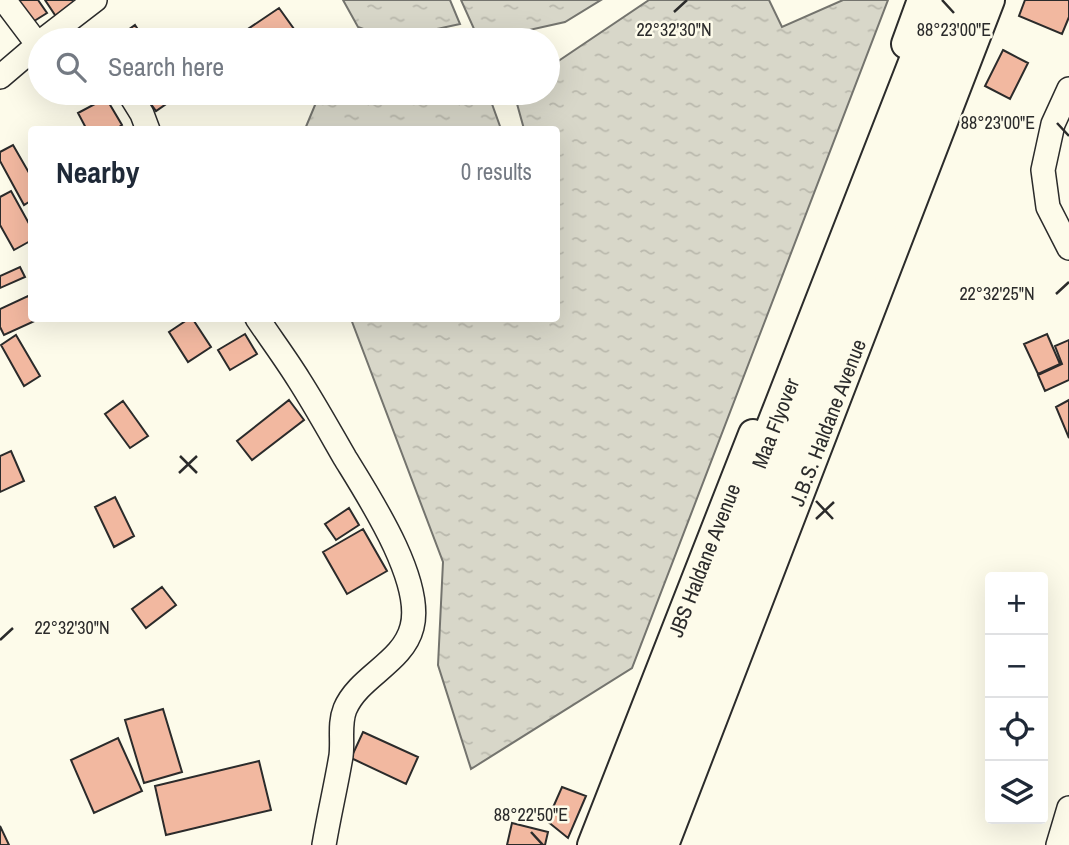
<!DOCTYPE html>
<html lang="en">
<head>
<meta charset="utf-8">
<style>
  body { margin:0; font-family:"Archivo Narrow",sans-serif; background:#f2f2f3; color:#1f2937 }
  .controls { position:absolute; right:21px; bottom:21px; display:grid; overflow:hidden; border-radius:7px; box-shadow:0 7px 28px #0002 }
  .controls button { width:63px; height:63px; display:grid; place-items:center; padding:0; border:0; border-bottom:2px solid #e0e1e3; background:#fff; color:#1f2937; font:35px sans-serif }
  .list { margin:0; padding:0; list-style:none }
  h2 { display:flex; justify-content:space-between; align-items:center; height:91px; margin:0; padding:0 28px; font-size:30px }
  h2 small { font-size:23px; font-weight:400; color:#747a83 }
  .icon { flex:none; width:38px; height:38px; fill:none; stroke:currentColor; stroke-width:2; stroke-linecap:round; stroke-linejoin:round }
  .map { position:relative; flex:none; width:1069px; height:845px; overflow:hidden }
  .search { position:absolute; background:#fff; box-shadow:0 7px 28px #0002; left:28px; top:28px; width:532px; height:77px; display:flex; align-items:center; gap:18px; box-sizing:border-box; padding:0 24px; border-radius:38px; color:#747a83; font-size:26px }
  .panel { position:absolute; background:#fff; box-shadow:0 7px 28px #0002; left:28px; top:126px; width:532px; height:196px; border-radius:7px }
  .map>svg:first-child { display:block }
  .water { fill:url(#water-ripples); stroke:#74746e; stroke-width:2 }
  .building { fill:#f2b8a0; stroke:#2b2b2b; stroke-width:2 }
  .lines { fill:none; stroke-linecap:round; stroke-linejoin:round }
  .minor-casing { stroke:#2b2b2b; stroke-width:26 }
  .major-casing { stroke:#2b2b2b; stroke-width:32 }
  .highway-casing { stroke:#2b2b2b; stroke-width:37 }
  .minor { stroke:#fdfbea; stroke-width:23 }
  .major { stroke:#fdfbea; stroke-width:28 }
  .highway { stroke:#fdfbea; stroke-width:33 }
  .ticks { fill:none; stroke:#2b2b2b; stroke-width:2.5 }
  .labels { text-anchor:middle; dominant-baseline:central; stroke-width:5; stroke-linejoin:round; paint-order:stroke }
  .street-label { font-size:21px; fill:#2b2b2b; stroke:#fdfbea }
  .ticks-label { font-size:18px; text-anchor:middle; fill:#2b2b2b; stroke:#fdfbea; stroke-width:5; stroke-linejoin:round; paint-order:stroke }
</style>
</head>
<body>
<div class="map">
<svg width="1069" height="845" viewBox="0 0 1069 845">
  <defs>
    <pattern id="water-ripples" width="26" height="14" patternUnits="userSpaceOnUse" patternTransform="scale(1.75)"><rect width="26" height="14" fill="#d8d7c9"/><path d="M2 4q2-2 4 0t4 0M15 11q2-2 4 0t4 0" fill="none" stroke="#bab9ad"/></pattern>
  </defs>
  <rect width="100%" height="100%" fill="#fdfbea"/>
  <!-- water -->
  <path class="water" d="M343 0H450L460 24 391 39 358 27Z
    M461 0H601L565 22 485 40H479Z
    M649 0H769L782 27 843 0H888L632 668 471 769 438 665 443 562 351 319 556 318V130L524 129 514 93H548V68Z
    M320 93H488L501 129H305Z"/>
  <!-- building -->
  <path class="building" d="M16 0H38L47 13 31 23Z
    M45 0H72L78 8 59 21Z
    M1025 0H1069V17L1062 34 1019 16Z
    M279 8 294 29 277 40H238L236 37Z
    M135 25 145 40H114Z
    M1003 50 1028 63 1010 99 985 86Z
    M143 93H182L156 111Z
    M106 98 122 125 114 130H87L78 113Z
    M13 145 32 178V200L24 205 0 161V152Z
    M11 191 32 229V240L14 250 0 225V197Z
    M20 267 25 277 0 288V276Z
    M28 296 32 302V318L39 319 4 335 0 327V309Z
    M190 318H192L211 347 188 362 169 332Z
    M245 334 257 354 230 370 218 350Z
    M1047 334 1060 364 1038 374 1024 344Z
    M16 335 40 376 24 386 1 345Z
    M1069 340V380L1045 391 1038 375 1062 364 1055 346Z
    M289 400 304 420 252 460 237 441Z
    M1069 400V438L1056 407Z
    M123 401 148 436 130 448 105 414Z
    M11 451 24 481 0 492V456Z
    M115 497 134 536 114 547 95 507Z
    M349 508 359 525 336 540 325 524Z
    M363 529 387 571 347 594 323 552Z
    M162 587 176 605 146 628 132 609Z
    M163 709 182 772 144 783 125 720Z
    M363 732 418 757 406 784 351 758Z
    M118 738 142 791 94 813 71 760Z
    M259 761 271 810 166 835 155 786Z
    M562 787 586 796 568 838 547 821Z
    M512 823 548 832 545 845H507Z
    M0 826 9 845H0Z"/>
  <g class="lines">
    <!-- minor casing -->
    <g class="minor-casing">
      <path id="minor" d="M4 0 38 45
        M43 40 95 0
        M0 77 40 43
        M1069 89 1053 124 1043 170 1048 207 1069 248
        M129 93 142 114 148 130
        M257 318C271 339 286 359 299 380 315 405 330 432 345 458 369 497 424 581 412 627 403 663 359 676 345 709 339 724 343 740 341 756 336 786 329 815 324 845
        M1058 845 1069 808"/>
    </g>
    <!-- major casing -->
    <g class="major-casing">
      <g id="major">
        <path d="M906 44 922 0"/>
        <path id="s1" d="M592 845 753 434"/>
        <path id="s2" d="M664 845 990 0"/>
      </g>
    </g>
    <!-- highway casing -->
    <g class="highway-casing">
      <g id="highway">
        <path id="s3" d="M610 845 940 0"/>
        <path d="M638 845 966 0"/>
      </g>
    </g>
    <!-- minor -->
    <use href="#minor" class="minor"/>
    <!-- major -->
    <use href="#major" class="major"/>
    <!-- highway -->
    <use href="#highway" class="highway"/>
  </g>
  <!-- ticks -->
  <path class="ticks" d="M942 0 954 13M674 12 687 0M1057 123 1069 136M1056 294 1069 282M180 456 197 473M179 473 197 456M816 501 833 519M816 519 834 502M0 640 13 628M531 832 543 845"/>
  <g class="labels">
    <!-- street labels -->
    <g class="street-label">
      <text stroke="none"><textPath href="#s3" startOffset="453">Maa Flyover</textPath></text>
      <text stroke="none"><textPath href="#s2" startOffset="453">J.B.S. Haldane Avenue</textPath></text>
      <text stroke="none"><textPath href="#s1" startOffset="306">JBS Haldane Avenue</textPath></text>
    </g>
  </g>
  <g class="ticks-label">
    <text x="674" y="36">22°32'30"N</text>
    <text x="954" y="36">88°23'00"E</text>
    <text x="998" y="129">88°23'00"E</text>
    <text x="997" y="300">22°32'25"N</text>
    <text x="72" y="634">22°32'30"N</text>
    <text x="531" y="821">88°22'50"E</text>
  </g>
</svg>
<div class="controls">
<button>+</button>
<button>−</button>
<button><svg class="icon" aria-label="locate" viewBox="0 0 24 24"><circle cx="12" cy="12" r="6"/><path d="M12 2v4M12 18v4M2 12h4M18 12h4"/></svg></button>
<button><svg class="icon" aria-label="layers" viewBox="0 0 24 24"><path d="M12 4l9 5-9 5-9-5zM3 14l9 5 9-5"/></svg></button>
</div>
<div class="search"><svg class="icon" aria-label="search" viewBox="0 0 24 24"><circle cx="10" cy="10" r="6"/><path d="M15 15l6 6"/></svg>Search here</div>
<section class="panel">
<h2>Nearby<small>0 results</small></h2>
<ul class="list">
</ul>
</section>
</div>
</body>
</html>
